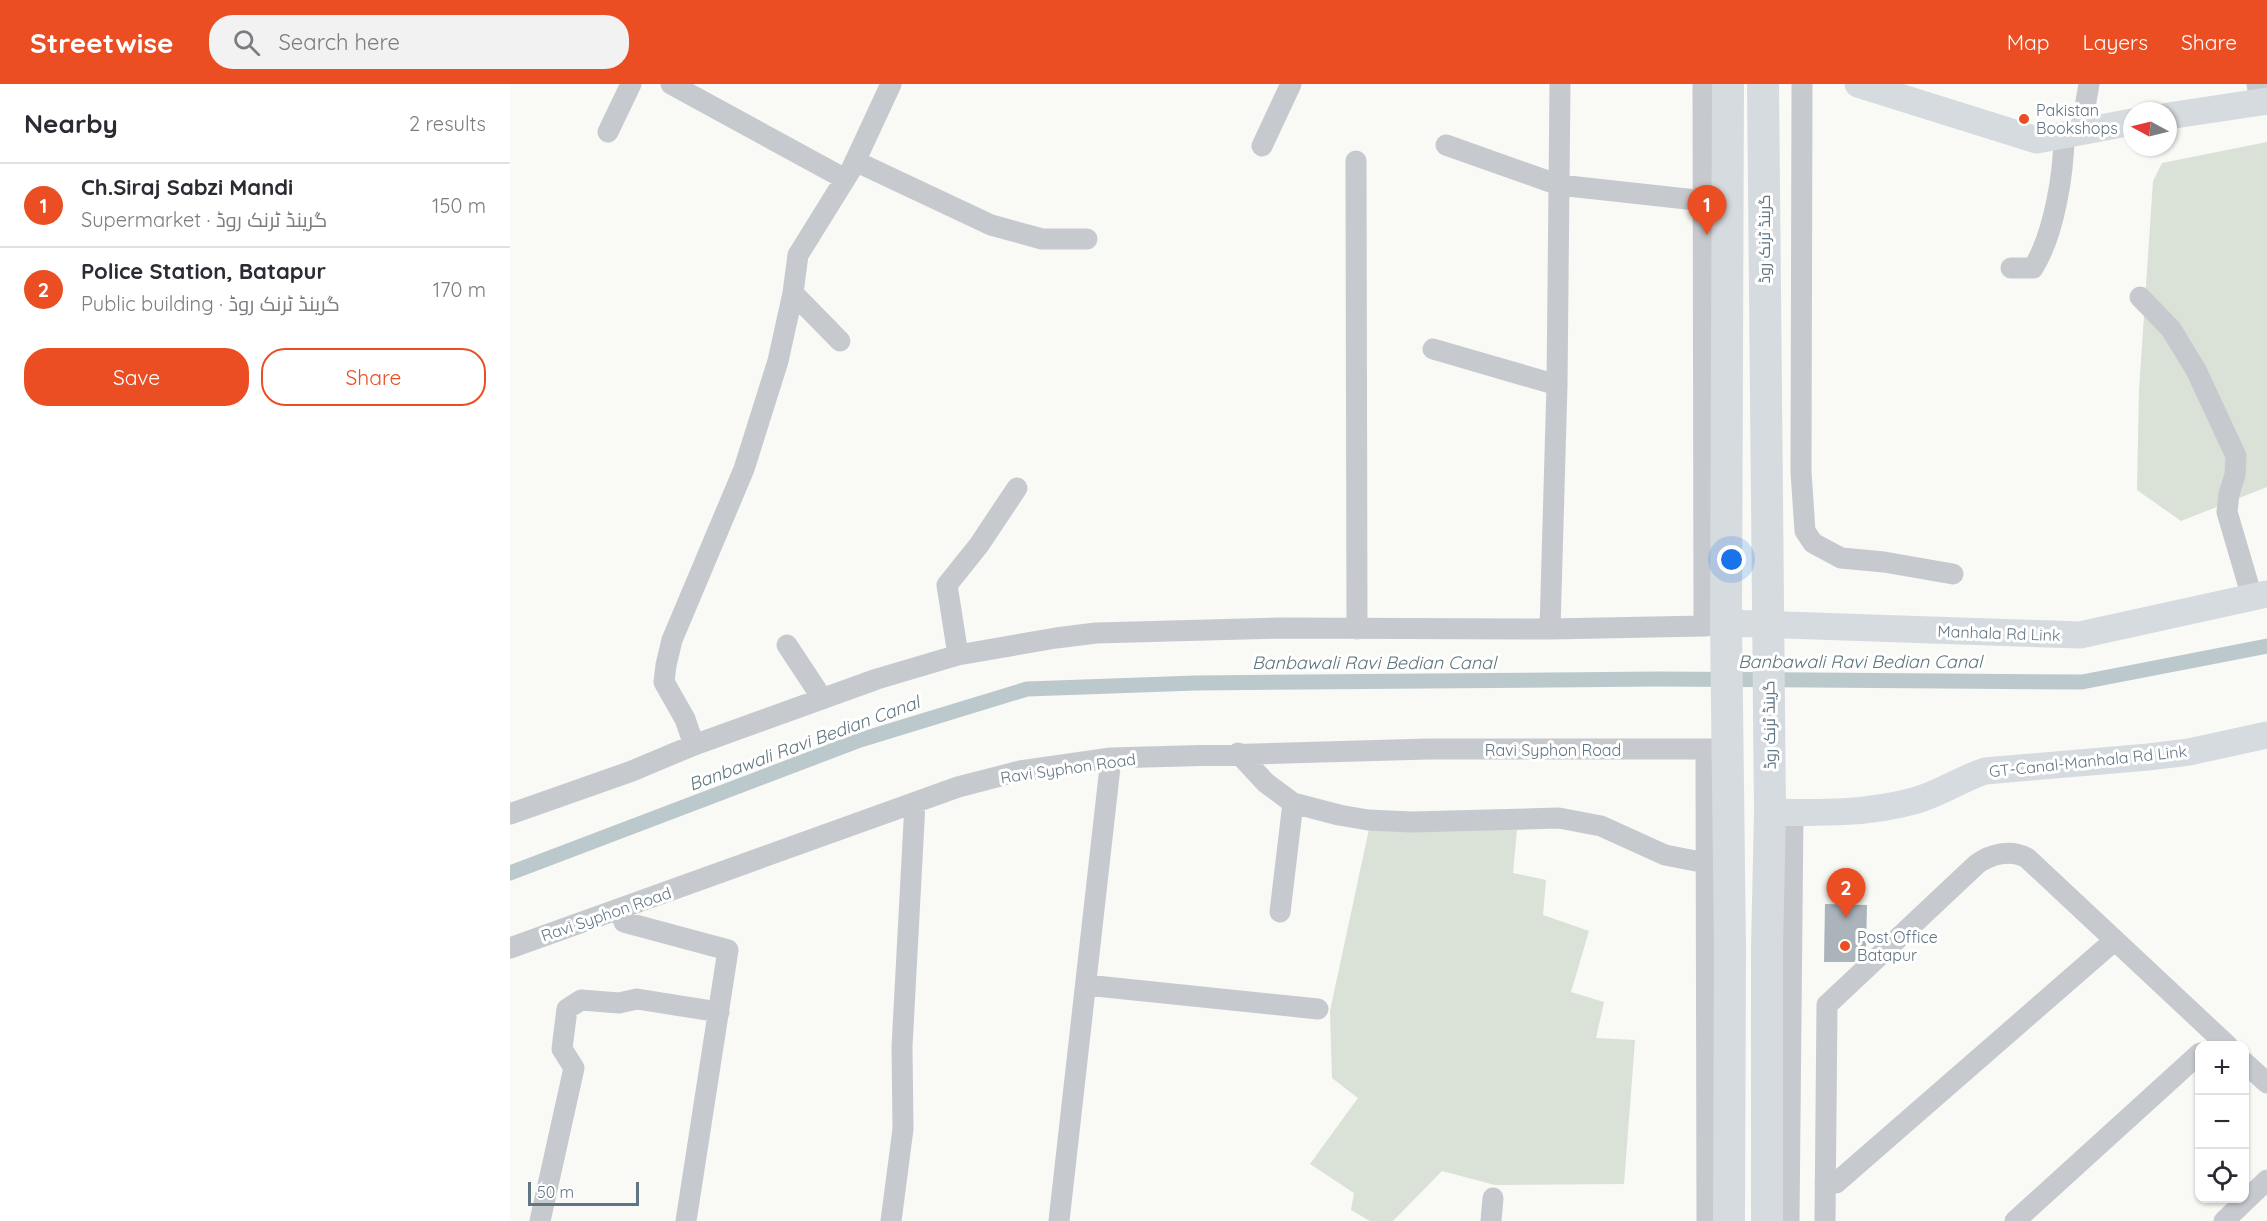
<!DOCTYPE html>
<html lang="en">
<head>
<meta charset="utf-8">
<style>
  body { margin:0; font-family:Quicksand,Cairo,sans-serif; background:#f2f2f3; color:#2b2b33 }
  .controls { position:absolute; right:18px; bottom:18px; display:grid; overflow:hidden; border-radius:12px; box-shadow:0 2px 4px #0004 }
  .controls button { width:54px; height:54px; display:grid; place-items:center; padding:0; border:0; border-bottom:2px solid #e1e1e2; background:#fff; color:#2b2b33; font:30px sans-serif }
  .compass { position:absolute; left:1613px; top:18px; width:54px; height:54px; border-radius:50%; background:#fff; box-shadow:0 2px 4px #0004; rotate:277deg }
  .scale { position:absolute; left:18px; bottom:15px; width:111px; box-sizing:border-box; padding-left:6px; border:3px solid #627583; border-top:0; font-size:16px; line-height:21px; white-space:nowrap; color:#627583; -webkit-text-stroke:4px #fff; paint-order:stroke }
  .you { position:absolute; left:1222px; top:476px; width:21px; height:21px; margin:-15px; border:4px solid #fff; border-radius:50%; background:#1a73e8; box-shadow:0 0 0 9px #1a73e833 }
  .badge { display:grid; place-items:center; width:39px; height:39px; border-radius:50%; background:#ec4e23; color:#fff; font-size:20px; font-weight:700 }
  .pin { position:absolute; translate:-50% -50px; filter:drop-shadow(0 2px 3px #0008) }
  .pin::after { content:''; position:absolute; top:32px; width:21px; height:18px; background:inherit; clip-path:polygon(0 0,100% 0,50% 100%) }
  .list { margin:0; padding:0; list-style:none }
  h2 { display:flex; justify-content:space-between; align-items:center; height:78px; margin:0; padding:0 24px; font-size:26px }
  h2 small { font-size:20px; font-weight:400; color:#7c7c81 }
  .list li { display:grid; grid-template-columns:39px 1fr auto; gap:18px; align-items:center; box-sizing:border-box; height:84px; padding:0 24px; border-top:2px solid #e1e1e2 }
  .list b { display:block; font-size:22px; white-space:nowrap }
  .list p { margin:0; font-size:20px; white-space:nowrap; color:#7c7c81 }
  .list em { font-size:20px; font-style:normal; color:#7c7c81 }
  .actions { display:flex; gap:12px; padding:18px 24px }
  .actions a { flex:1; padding:14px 0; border:2px solid #ec4e23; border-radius:24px; text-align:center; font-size:21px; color:#ec4e23 }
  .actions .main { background:#ec4e23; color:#fff }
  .icon { flex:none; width:33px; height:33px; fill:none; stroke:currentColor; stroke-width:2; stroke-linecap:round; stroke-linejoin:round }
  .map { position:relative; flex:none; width:1757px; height:1137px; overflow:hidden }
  header { display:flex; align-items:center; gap:36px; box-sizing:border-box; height:84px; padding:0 30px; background:#ec4e23; color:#fff }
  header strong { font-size:28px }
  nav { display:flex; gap:33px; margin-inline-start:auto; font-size:21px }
  .search { width:420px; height:54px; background:#f2f2f3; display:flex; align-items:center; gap:15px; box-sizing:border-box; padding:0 21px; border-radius:24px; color:#7c7c81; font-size:22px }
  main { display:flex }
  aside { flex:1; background:#fff }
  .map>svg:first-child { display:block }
  .green { fill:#dae1d7 }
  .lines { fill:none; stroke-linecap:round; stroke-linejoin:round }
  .canal { stroke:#bcc9cc; stroke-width:15 }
  .building { fill:#aab4ba }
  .minor { stroke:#c6cace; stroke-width:21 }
  .major { stroke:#d6dbdf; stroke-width:27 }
  .highway { stroke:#d6dbdf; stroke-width:32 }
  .poi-dot { fill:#ec4e23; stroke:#fff; stroke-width:2 }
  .labels { text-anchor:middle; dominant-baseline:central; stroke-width:6; stroke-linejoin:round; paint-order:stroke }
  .poi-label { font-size:16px; fill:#627583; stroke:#fff; text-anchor:start }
  .street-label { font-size:16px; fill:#627583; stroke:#fff }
  .water-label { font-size:18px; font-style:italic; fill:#5d757c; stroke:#fff }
</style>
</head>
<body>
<header>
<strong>Streetwise</strong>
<div class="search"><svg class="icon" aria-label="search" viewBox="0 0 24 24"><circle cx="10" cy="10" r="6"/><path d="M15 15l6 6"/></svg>Search here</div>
<nav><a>Map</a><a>Layers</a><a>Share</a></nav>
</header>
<main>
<aside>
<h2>Nearby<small>2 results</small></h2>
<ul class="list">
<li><span class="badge">1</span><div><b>Ch.Siraj Sabzi Mandi</b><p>Supermarket · گرینڈ ٹرنک روڈ</p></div><em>150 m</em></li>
<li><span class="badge">2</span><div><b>Police Station, Batapur</b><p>Public building · گرینڈ ٹرنک روڈ</p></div><em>170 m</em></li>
</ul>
<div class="actions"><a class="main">Save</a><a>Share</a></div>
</aside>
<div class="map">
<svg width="1757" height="1137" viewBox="0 0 1757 1137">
  <rect width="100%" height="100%" fill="#f9f9f6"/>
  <!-- green -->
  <path class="green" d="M1757 58V403L1671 437 1627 406 1629 306 1643 97 1652 79Z
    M859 745 1007 746 1003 789 1036 796 1033 831 1079 847 1061 908 1094 918 1086 954 1125 956 1114 1100 985 1101 932 1087 883 1137H860L841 1126 844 1109 800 1080 848 1014 822 994 820 927Z"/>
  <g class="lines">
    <!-- canal -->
    <path class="canal" d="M0 789 350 656 517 605 686 599 1147 595 1572 598 1757 562"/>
  </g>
  <!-- building -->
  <path class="building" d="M1315 820 1357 821 1356 866 1344 878H1314Z"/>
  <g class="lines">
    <!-- minor -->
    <path class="minor" d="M161 0 335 95
      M1193 0 1194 542
      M1292 0 1291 388 1295 447 1303 459 1331 474 1374 478 1443 490
      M1747 0 1750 18
      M1571 46 1579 0
      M98 48 121 0
      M936 61 1049 101 1195 117
      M752 62 781 0
      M345 77 481 141 532 155H577
      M846 77 847 545
      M1501 184H1523C1544 151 1554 89 1554 50
      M283 209 330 257
      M1630 213 1661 245 1686 286 1726 372 1725 391 1719 410 1717 428 1742 513
      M923 265 1047 301
      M1040 545 1047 301 1050 0
      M277 561 312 614
      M448 571 437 501 469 461 507 404
      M184 661 175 635 154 598 156 581 162 556 234 385 268 277 283 209 288 171 342 84 381 0
      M1196 666 1197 1137
      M728 669 756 699 783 719 829 731 858 736 902 738 1049 734 1091 742 1155 771 1196 779H1218
      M0 730 122 687 184 661 367 595 448 571 546 554 586 549 770 544 1040 545 1194 542 1216 539
      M110 826 114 838 218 866 176 1137
      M770 828 783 719
      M0 864 448 703 510 687 601 674 918 665H1217
      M576 901 808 925
      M1734 978 1757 999
      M1315 1099H1326L1605 856
      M30 1137 64 984 52 965 57 925 71 916 109 919 127 915 209 928
      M381 1137 393 1045 392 963 405 719
      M549 1137 601 674
      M981 1137 983 1114
      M1279 1137 1283 729
      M1315 1137 1317 921 1467 780C1481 770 1500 765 1517 774L1718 962
      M1505 1137 1690 969
      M1714 1137 1757 1096"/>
    <!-- major -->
    <path class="major" d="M1348 0 1527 56 1622 38
      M1658 32 1757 17
      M1216 539 1570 551 1757 510
      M1260 728C1308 729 1360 730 1407 716 1431 709 1451 695 1475 687L1638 673 1679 668 1757 651"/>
    <!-- highway -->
    <path class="highway" d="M1218 0 1216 539 1220 865 1219 1137
      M1253 0 1260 728 1257 864V1137"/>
  </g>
  <!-- markers -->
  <g class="poi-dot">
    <circle cx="1514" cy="35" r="6"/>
    <circle cx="1335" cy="862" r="6"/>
  </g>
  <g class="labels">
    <!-- poi labels -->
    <g class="poi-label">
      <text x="1526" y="26">Pakistan<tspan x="1526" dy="18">Bookshops</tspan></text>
      <text x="1347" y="853">Post Office<tspan x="1347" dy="18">Batapur</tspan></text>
    </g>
    <!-- street labels -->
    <g class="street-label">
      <text transform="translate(1254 155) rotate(-90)">گرینڈ ٹرنک روڈ</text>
      <text transform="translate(1489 549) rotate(2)">Manhala Rd Link</text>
      <text transform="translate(1259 641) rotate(-91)">گرینڈ ٹرنک روڈ</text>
      <text x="1043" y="666">Ravi Syphon Road</text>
      <text transform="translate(1578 677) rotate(-6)">GT-Canal-Manhala Rd Link</text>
      <text transform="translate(558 684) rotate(-8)">Ravi Syphon Road</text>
      <text transform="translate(96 830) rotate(-19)">Ravi Syphon Road</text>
    </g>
    <!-- water labels -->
    <g class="water-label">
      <text x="1350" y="577">Banbawali Ravi Bedian Canal</text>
      <text x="864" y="578">Banbawali Ravi Bedian Canal</text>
      <text transform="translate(294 659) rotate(-20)">Banbawali Ravi Bedian Canal</text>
    </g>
  </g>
</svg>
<div class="controls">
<button>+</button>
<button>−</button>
<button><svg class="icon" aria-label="locate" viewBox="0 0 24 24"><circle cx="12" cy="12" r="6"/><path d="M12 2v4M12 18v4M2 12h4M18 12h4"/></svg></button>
</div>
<svg class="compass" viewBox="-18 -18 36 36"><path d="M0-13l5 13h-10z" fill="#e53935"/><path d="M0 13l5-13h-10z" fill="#7c7c81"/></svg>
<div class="scale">50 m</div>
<div class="you"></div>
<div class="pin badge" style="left:1197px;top:151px">1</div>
<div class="pin badge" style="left:1336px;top:834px">2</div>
</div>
</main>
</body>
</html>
